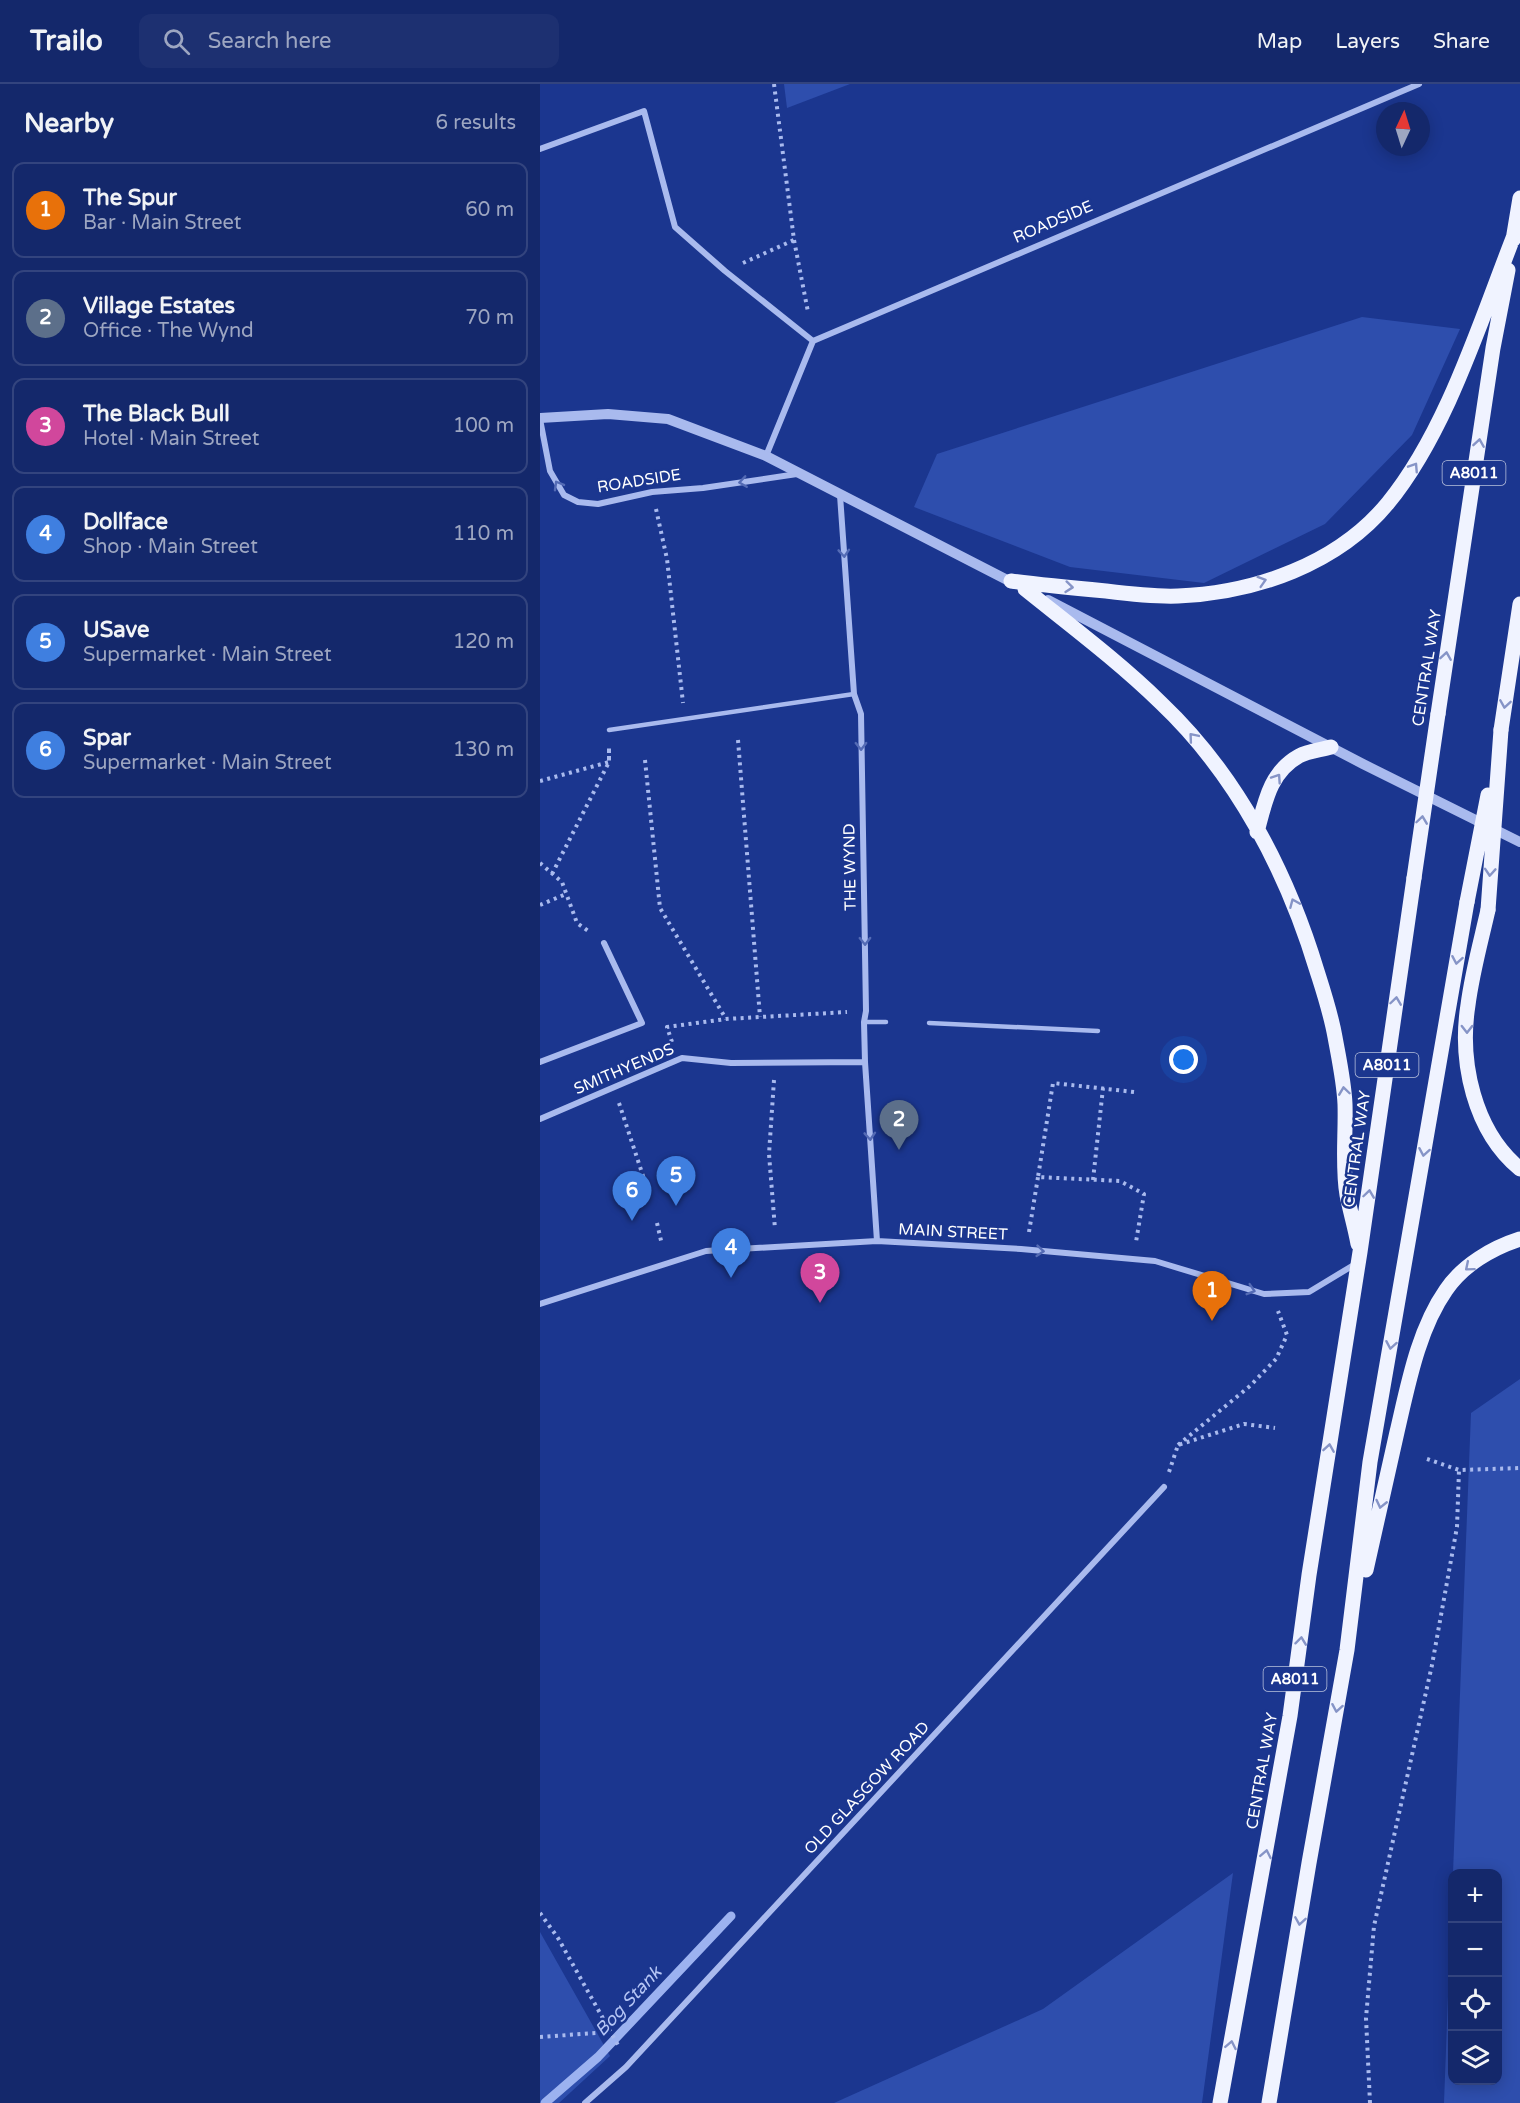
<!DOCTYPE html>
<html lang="en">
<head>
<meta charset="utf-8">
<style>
  body { margin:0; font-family:"Varela Round",sans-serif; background:#1d3071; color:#f1f3f6 }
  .controls { position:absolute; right:18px; bottom:18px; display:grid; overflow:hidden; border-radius:12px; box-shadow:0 3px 15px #0003 }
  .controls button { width:54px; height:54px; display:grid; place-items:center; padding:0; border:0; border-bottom:2px solid #33447e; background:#14286b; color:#f1f3f6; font:30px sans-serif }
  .compass { position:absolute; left:836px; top:18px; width:54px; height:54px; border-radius:50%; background:#14286b; box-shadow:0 3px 15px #0003; rotate:4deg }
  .you { position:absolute; left:644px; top:976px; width:21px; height:21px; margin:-15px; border:4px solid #fff; border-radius:50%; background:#1a73e8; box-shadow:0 0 0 9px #1a73e833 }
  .badge { display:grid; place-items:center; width:39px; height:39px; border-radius:50%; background:#bca0f2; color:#fff; font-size:20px; font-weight:700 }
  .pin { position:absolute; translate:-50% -50px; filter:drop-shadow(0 2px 3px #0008) }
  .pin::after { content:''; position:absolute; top:32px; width:21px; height:18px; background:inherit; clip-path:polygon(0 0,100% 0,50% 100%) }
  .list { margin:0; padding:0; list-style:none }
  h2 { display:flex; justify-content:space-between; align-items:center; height:78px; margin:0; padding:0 24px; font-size:26px }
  h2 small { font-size:20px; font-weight:400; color:#9da6c1 }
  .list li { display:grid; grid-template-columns:39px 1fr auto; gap:18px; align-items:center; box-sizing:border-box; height:96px; margin:0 12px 12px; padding:0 12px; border:2px solid #33447e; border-radius:12px }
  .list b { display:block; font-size:22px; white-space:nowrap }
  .list p { margin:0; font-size:20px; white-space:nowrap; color:#9da6c1 }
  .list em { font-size:20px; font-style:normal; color:#9da6c1 }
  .icon { flex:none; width:33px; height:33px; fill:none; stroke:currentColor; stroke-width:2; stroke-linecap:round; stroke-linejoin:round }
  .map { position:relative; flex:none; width:980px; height:2019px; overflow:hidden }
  header { display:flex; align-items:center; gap:36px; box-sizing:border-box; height:84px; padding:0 30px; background:#14286b; border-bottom:2px solid #33447e }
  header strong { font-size:28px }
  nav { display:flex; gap:33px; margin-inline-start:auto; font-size:21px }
  .search { width:420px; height:54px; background:#1d3071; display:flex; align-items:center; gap:15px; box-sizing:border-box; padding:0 21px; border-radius:12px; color:#9da6c1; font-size:22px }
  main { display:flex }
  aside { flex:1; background:#14286b }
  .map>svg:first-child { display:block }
  .green { fill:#2e4ead }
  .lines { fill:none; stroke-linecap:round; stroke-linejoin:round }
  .stream { stroke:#9cb2f0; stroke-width:9 }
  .path { stroke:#a9baee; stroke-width:4; stroke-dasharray:3 4.5; stroke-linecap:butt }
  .service { stroke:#a9baee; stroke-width:4.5 }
  .minor { stroke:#a9baee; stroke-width:6 }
  .tertiary { stroke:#a9baee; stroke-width:10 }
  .primary { stroke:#f0f3ff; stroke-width:15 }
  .primary-bridge { stroke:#f0f3ff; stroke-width:15 }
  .oneway { stroke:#8694c7 }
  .oneway2 { stroke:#546bb5 }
  .labels { text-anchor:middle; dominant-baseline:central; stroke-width:5; stroke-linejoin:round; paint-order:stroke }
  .shield { fill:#1b368f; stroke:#bbc3dd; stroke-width:1.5 }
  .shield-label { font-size:15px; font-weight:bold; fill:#fff }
  .street-label { font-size:16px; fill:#fff; stroke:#1b368f }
  .water-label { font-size:18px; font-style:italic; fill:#b5c5f5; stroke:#1b368f }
</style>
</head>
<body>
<header>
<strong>Trailo</strong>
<div class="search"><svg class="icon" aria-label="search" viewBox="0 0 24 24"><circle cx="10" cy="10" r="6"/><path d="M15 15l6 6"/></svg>Search here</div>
<nav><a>Map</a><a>Layers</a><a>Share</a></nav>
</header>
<main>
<aside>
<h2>Nearby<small>6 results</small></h2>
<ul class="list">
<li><span class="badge" style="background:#e8710a">1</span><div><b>The Spur</b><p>Bar · Main Street</p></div><em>60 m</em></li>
<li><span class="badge" style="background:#5c6f8a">2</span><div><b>Village Estates</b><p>Office · The Wynd</p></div><em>70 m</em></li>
<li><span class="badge" style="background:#d1479c">3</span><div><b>The Black Bull</b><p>Hotel · Main Street</p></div><em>100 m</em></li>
<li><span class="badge" style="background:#3f7fe0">4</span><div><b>Dollface</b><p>Shop · Main Street</p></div><em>110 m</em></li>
<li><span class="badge" style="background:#3f7fe0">5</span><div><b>USave</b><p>Supermarket · Main Street</p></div><em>120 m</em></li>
<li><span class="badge" style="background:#3f7fe0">6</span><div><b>Spar</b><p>Supermarket · Main Street</p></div><em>130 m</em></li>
</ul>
</aside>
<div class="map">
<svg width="980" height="2019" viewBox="0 0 980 2019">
  <rect width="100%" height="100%" fill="#1b368f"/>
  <!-- green -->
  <path class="green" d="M244 0H310L247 24Z
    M822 233 920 245 872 351 785 440 664 499 530 483 374 423 397 370Z
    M980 1295V2019H904L912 1805V1996H958V1790L913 1789 931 1329Z
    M693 1789 662 2019H294L503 1925Z
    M0 1848 70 1972 19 2019H0Z"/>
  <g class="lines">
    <!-- stream -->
    <path class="stream" d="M5 2019 58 1973 191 1832"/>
    <!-- path -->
    <path class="path" d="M234 0 254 156 268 228
      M203 179 254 156
      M116 425 127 475 143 619
      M198 656 220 933
      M69 666V678V662
      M105 676 120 824 186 935
      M0 697 69 678
      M0 779 22 798 37 839 51 849
      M12 790 69 678
      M0 821 26 810
      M132 958 127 943 186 935 307 928
      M234 996 229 1070 235 1145
      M594 1008 513 999 498 1093 580 1097 604 1110 596 1158
      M79 1019 105 1098
      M553 1096 563 1004
      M117 1139 122 1161
      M489 1148 498 1093
      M638 1361 710 1302 736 1275 747 1251 738 1227
      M887 1375 919 1386 980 1384
      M629 1388 638 1361 704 1340 735 1344
      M0 1829 18 1854 79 1963
      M0 1953 69 1948
      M830 2019 826 1934 834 1842 892 1581 917 1443 919 1386"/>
    <!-- service -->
    <path class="service" d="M69 646 314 610
      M324 938H346
      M389 939 558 947"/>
    <!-- minor -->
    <path class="minor" d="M0 65 104 27 135 143 185 187 273 257
      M0 335 10 387 24 411 38 418 58 420 112 408 163 404 257 390
      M226 372 273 257 879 0
      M300 411 314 610 321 630 326 927 324 938 325 978 337 1157
      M0 978 102 939 64 859
      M0 1035 142 974 191 979 325 978
      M0 1220 166 1167 337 1157 481 1165 615 1177 724 1210 769 1208 817 1179
      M45 2019 86 1983 624 1403"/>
    <!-- tertiary -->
    <path class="tertiary" d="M0 334 68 330 128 335 226 372 475 500
      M508 516 823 680 980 758"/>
    <!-- primary -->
    <path class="primary" d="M973 156 980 114
      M471 497C502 501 534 504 566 507 590 510 614 513 638 512 715 509 798 480 848 419 907 347 941 235 975 149
      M485 505C531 542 579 578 621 619 697 691 747 788 777 887 784 909 791 930 795 953 799 975 804 998 805 1020 806 1049 802 1083 807 1111 810 1127 815 1143 818 1160
      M898 630 953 264 968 186
      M961 646 980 520
      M717 748C725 718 730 688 759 672 768 667 781 666 791 663
      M948 826C941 857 932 889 928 921 919 978 934 1047 980 1085
      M826 1486C836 1440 847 1394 857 1348 868 1301 878 1246 906 1206 923 1181 952 1164 980 1155
      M680 2019 750 1632 769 1491 820 1168 874 794
      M729 2019 769 1779 807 1566 830 1378 927 818"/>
    <!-- primary-bridge -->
    <path class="primary-bridge" d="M874 794 898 630
      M927 818 948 711
      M948 826 961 646"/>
  </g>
  <!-- one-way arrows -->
  <defs><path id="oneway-chevron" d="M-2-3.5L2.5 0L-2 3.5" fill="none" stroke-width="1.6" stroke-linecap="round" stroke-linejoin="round" transform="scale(1.5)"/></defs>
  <g class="oneway">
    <use href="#oneway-chevron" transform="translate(939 359) rotate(-81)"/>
    <use href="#oneway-chevron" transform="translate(874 383) rotate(-57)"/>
    <use href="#oneway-chevron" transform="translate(722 497) rotate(-17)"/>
    <use href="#oneway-chevron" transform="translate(529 503) rotate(6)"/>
    <use href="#oneway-chevron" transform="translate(906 572) rotate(-81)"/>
    <use href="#oneway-chevron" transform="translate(965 620) rotate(99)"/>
    <use href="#oneway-chevron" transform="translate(653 653) rotate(-130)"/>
    <use href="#oneway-chevron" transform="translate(737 694) rotate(-56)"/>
    <use href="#oneway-chevron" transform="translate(882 736) rotate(-82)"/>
    <use href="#oneway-chevron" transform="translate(950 788) rotate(94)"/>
    <use href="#oneway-chevron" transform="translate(754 819) rotate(-113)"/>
    <use href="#oneway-chevron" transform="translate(917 876) rotate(100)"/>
    <use href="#oneway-chevron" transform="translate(856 917) rotate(-82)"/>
    <use href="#oneway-chevron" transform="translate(927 945) rotate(90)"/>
    <use href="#oneway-chevron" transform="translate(804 1007) rotate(-98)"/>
    <use href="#oneway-chevron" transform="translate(884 1068) rotate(100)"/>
    <use href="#oneway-chevron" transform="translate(829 1110) rotate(-82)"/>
    <use href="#oneway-chevron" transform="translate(929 1183) rotate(140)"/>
    <use href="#oneway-chevron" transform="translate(851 1261) rotate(100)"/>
    <use href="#oneway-chevron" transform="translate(789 1364) rotate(-81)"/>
    <use href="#oneway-chevron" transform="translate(841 1420) rotate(103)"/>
    <use href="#oneway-chevron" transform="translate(761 1557) rotate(-83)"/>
    <use href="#oneway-chevron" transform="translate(797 1624) rotate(100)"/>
    <use href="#oneway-chevron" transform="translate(726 1770) rotate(-79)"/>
    <use href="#oneway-chevron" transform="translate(760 1837) rotate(99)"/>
    <use href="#oneway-chevron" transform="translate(691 1961) rotate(-79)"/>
  </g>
  <g class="oneway2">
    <use href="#oneway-chevron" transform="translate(203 398) rotate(172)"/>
    <use href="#oneway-chevron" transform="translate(18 401) rotate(-120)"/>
    <use href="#oneway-chevron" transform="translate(304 469) rotate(86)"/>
    <use href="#oneway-chevron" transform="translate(321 662) rotate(89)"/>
    <use href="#oneway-chevron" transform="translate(325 857) rotate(89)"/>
    <use href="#oneway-chevron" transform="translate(330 1052) rotate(86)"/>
    <use href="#oneway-chevron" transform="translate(500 1167) rotate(5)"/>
    <use href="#oneway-chevron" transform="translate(711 1206) rotate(17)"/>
  </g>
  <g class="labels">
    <!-- shield labels -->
    <g class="shield">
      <rect x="902.5" y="377" width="63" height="24" rx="4.5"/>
      <rect x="815.5" y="969" width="63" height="24" rx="4.5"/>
      <rect x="723.5" y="1583" width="63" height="24" rx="4.5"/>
    </g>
    <g class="shield-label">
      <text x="934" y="389">A8011</text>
      <text x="847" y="981">A8011</text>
      <text x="755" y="1595">A8011</text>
    </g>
    <!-- street labels -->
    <g class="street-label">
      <text transform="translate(513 138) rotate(-23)">ROADSIDE</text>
      <text transform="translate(99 397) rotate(-9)">ROADSIDE</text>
      <text transform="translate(887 584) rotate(-81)">CENTRAL WAY</text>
      <text transform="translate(310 783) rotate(-91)">THE WYND</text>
      <text transform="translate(84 985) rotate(-23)">SMITHYENDS</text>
      <text transform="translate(817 1065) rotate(-82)">CENTRAL WAY</text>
      <text transform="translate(413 1148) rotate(3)">MAIN STREET</text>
      <text transform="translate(722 1687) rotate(-80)">CENTRAL WAY</text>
      <text transform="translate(327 1704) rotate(-47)">OLD GLASGOW ROAD</text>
    </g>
    <!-- water labels -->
    <g class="water-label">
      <text transform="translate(88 1917) rotate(-47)">Bog Stank</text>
    </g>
  </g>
</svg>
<div class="controls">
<button>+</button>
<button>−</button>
<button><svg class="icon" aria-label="locate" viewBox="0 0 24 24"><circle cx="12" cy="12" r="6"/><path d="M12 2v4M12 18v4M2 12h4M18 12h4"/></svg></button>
<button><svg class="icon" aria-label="layers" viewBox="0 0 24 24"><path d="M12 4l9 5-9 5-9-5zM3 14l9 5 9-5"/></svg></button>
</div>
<svg class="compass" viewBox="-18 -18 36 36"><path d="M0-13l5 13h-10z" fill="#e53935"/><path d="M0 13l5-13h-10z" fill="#9da6c1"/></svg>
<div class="you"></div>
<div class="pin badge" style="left:672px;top:1237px;background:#e8710a">1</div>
<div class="pin badge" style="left:359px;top:1066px;background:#5c6f8a">2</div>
<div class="pin badge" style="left:280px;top:1219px;background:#d1479c">3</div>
<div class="pin badge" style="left:191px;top:1194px;background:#3f7fe0">4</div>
<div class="pin badge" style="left:136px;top:1122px;background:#3f7fe0">5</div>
<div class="pin badge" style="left:92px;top:1137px;background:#3f7fe0">6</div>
</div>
</main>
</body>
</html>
